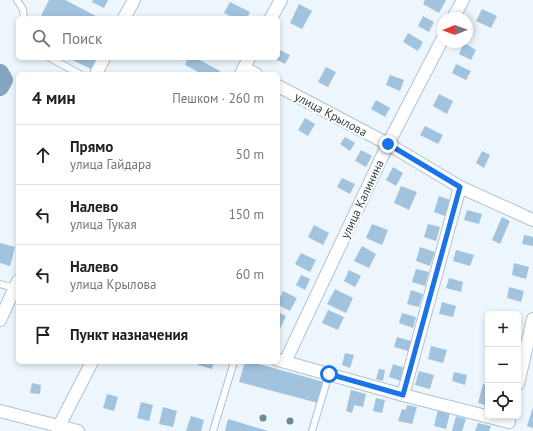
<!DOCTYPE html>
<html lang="ru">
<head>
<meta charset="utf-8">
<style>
  body { margin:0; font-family:"PT Sans",sans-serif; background:#f2f2f2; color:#202124 }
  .controls { position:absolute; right:12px; bottom:12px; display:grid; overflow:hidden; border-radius:6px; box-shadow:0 2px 6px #0003 }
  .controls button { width:36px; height:36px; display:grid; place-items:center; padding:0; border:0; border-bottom:1px solid #e0e0e0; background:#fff; color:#202124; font:20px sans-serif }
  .compass { position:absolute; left:437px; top:12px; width:36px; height:36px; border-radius:50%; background:#fff; box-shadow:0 2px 6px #0003; rotate:269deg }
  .stop { position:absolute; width:12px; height:12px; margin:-9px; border:3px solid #1a73e8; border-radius:50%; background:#fff }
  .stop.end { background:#1a73e8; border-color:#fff; box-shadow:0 1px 4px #0008 }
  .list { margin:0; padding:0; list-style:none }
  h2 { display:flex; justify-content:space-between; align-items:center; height:52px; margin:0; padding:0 16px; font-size:17px }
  h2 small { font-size:13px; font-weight:400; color:#757577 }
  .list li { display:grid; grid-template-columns:26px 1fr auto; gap:12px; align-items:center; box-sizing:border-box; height:60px; padding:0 16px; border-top:1px solid #e0e0e0 }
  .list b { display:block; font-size:15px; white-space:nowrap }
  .list p { margin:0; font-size:13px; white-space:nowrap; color:#757577 }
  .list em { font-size:13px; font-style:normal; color:#757577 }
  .icon { flex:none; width:22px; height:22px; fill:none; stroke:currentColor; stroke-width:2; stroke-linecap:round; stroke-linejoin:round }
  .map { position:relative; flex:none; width:533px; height:431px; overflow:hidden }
  .search { position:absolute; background:#fff; box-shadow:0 2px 6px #0003; left:16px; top:16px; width:264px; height:44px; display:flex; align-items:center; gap:10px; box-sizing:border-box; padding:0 14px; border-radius:6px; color:#757577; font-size:15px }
  .panel { position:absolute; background:#fff; box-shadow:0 2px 6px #0003; left:16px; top:72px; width:264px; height:292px; border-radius:6px }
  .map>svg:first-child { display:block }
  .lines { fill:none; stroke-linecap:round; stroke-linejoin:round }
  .river { stroke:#85a5be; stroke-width:18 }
  .building { fill:#a2c3de }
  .lane-casing { stroke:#afc3d3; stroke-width:8 }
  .street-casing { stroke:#afc3d3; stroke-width:14 }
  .lane { stroke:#fff; stroke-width:6 }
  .street { stroke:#fff; stroke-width:12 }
  .tree { fill:#6c8798 }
  .route { stroke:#1a73e8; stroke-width:5 }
  .labels { text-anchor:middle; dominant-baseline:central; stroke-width:4; stroke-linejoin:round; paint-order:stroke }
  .street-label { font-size:12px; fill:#363e45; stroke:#fff }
</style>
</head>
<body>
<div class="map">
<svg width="533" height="431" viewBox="0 0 533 431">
  <rect width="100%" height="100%" fill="#edf6fc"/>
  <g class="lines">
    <!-- river -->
    <path class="river" d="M0 73 4 80 0 87"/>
  </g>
  <!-- building -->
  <path class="building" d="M49 0H65L100 18H57L54 17V18H40Z
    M93 0H108L104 8 92 2Z
    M425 0H446L439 13 423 4Z
    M230 2 250 12 247 18H234L224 13Z
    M299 4 312 11 302 29 290 23Z
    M482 9 497 16 491 28 476 21Z
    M423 16 434 22 429 32 418 26Z
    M408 33 423 42 418 51 403 42Z
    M464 43 476 50 471 60 459 54Z
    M278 49 290 55 285 64 273 58H278Z
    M68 58H96L91 69Z
    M188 58H196L220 71 219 74H202L185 65Z
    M456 64 471 71 466 80 452 73Z
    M326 67 336 72 328 87 318 82Z
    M390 75 404 80 400 91 386 85Z
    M439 94 453 101 447 114 433 106Z
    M376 100 390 108 385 117 371 109Z
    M305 118 315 124 308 136 298 130Z
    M425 126 443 135 438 144 420 135Z
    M345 137 355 143 350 151 340 144Z
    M361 150 372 156 366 167 355 161Z
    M482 151 490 155 484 168 476 163Z
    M393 167 403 173 396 186 386 180Z
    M342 178 355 184 350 194 337 187Z
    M401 186 417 192 409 210 394 203Z
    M439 196 450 200 445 216 434 212Z
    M467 210 482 214 479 224 464 220Z
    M502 217 510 221 500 244 492 240Z
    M372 224 388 230 382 245 366 238Z
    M428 224 440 227 436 241 424 237Z
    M314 225 329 233 323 245 308 237Z
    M524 235 533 237V246L522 244Z
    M0 243 15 247 10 266 0 263Z
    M362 246 376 254 369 268 354 261Z
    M420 247 435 252 430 266 416 261Z
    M456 250 474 255 470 266 453 261Z
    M301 253 316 260 310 272 295 264Z
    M514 263 529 267 526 279 512 275Z
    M416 269 429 272 425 286 412 282Z
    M349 270 361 276 355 287 344 281Z
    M301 275 310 279 305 290 296 285Z
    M449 278 463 282 461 292 446 288Z
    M509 287 524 291 521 302 507 298Z
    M335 289 353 298 346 313 327 304Z
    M411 290 423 294 419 307 407 304Z
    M283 291 297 298 290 311 278 305V301Z
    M442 302 456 306 453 317 439 314Z
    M328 310 344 317 338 330 322 323Z
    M278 312 286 316 280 329 278 328Z
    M402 313 416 317 413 328 399 323Z
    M397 337 411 341 408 351 394 347Z
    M431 346 447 350 443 363 428 359Z
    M345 353 354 355 350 368 342 365Z
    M198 362H214L212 369 198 365Z
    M245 362H251L324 382 318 403 239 382Z
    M393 364 405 368 401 381 389 377Z
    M379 369 385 370 383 381 376 379Z
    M419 371 434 375 430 389 415 385Z
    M454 372 467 375 465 385 452 381Z
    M32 383 41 385 40 394 30 393Z
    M483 384 488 386V406L478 403Z
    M351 390 366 394 363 407 354 405 352 413 346 411Z
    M107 394 118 397 114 411 103 408Z
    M376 398 385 400 382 413 373 411Z
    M141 402 153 405 149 421 137 418Z
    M407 405 417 407 412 424 398 421 402 409 406 410Z
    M163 407 177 411 173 427 159 424Z
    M533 407V428L527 426Z
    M438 410 450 413 446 429 434 426Z
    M191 416 204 420 201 431H186Z
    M456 416 466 419 462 431H452Z
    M228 419 268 431H225Z
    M478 423 491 426 489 431H475Z"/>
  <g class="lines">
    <!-- lane casing -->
    <g class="lane-casing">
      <path id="lane" d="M17 0 23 9 24 18
        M50 58 80 74
        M0 284 14 288
        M213 431 234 362
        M312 431 329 374"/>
    </g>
    <!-- street casing -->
    <g class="street-casing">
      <path id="street" d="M124 18 134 0
        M271 18 281 0
        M453 18 463 0
        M244 68 256 74
        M96 74 104 58
        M241 74 249 58
        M278 86 388 144 460 187 533 220
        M0 320 18 281
        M278 360 403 395 509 422
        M285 362 388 144 443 38
        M518 384 533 319
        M403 395 460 187
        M0 411 78 431
        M58 431 59 426 92 362"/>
    </g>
    <!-- lane -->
    <use href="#lane" class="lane"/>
    <!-- street -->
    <use href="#street" class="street"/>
  </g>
  <!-- trees -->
  <g class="tree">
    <circle cx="263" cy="418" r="3.5"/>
    <circle cx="290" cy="421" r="3.5"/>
  </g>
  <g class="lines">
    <!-- route -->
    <path class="route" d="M329 374 403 395 460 187 388 144"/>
  </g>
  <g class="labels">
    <!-- street labels -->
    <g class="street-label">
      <text transform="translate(331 114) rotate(28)">улица Крылова</text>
      <text transform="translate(362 199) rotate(-65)">улица Калинина</text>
    </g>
  </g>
</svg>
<div class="controls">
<button>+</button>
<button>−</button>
<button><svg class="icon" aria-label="locate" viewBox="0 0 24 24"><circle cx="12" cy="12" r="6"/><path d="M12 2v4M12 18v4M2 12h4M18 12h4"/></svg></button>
</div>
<svg class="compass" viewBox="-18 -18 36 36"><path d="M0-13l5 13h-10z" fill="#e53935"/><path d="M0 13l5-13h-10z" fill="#757577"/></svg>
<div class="stop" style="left:329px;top:374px"></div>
<div class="stop end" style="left:388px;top:144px"></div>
<div class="search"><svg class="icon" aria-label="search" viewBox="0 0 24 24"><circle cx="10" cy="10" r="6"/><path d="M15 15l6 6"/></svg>Поиск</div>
<section class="panel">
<h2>4 мин<small>Пешком · 260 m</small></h2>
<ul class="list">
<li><svg class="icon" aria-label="ahead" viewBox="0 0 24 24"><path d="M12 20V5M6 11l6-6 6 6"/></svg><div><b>Прямо</b><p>улица Гайдара</p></div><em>50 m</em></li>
<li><svg class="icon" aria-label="left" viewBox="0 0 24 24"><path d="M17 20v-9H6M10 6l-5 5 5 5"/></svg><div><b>Налево</b><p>улица Тукая</p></div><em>150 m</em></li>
<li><svg class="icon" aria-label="left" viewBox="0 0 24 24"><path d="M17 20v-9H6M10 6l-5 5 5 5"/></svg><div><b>Налево</b><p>улица Крылова</p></div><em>60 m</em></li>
<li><svg class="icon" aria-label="arrive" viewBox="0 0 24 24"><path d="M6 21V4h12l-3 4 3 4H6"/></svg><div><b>Пункт назначения</b></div></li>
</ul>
</section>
</div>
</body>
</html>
